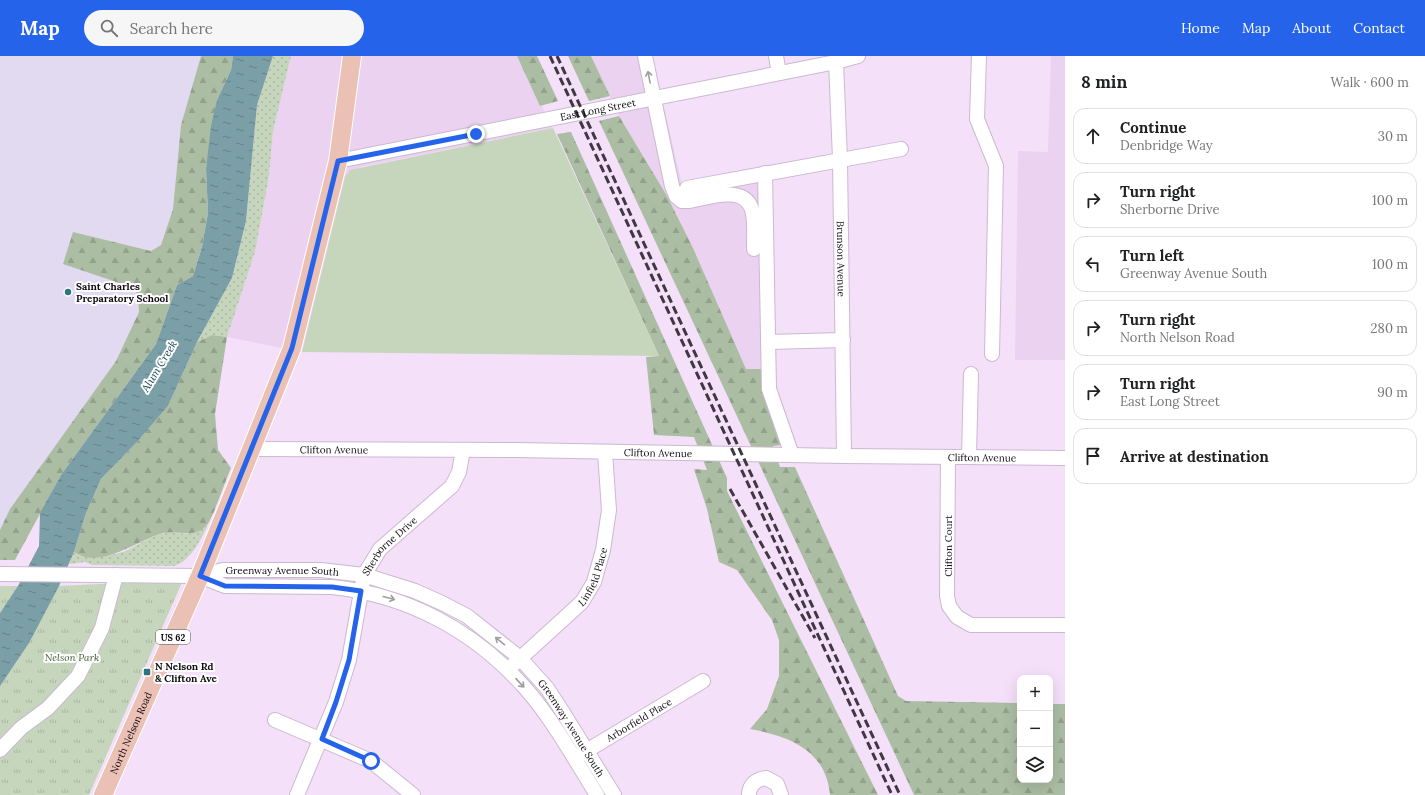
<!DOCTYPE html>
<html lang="en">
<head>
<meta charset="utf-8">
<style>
  body { margin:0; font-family:Lora,serif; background:#f6f6f6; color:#202124 }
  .controls { position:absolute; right:12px; bottom:12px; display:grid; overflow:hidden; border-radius:8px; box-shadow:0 4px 16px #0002 }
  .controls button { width:36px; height:36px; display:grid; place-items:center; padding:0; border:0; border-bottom:1px solid #e0e0e0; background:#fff; color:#202124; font:20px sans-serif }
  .stop { position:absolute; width:12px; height:12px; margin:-9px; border:3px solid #2563eb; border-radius:50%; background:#fff }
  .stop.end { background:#2563eb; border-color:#fff; box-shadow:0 1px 4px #0008 }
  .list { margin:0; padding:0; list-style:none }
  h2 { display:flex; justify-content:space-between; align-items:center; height:52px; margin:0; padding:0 16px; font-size:17px }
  h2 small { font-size:13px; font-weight:400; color:#757577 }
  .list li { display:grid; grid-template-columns:26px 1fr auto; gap:12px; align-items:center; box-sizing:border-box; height:56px; margin:0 8px 8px; padding:0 8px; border:1px solid #e0e0e0; border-radius:12px }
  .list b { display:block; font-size:15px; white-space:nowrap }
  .list p { margin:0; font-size:13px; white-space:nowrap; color:#757577 }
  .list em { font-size:13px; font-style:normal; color:#757577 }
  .icon { flex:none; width:22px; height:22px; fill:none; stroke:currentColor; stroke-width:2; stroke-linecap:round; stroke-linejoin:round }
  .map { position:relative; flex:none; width:1065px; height:739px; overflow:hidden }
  header { display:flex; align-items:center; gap:24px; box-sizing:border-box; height:56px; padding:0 20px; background:#2563eb; color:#fff }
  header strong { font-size:19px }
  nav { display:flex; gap:22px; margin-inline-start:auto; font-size:14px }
  .search { width:280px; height:36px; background:#f6f6f6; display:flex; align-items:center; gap:10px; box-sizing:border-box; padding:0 14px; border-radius:22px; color:#757577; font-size:15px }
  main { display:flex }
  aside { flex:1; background:#fff }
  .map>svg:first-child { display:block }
  .built { fill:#ead2f0 }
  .education { fill:#e1daf0 }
  .grass { fill:url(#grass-dots) }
  .forest { fill:url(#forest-firs) }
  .park { fill:url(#park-tufts) }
  .pitch { fill:#c5d6bd }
  .water { fill:url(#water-ripples) }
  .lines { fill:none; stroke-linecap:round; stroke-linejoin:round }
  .minor-casing { stroke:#cbb9d0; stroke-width:16 }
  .major-casing { stroke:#fff; stroke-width:20 }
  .minor { stroke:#fff; stroke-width:14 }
  .major { stroke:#ecc1b5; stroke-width:18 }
  .rail { stroke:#403743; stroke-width:3; stroke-dasharray:8 4; stroke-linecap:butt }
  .oneway { stroke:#9f9da0 }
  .route { stroke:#2563eb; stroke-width:5 }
  .poi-dot { fill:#2d747f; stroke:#fff; stroke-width:1.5 }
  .labels { text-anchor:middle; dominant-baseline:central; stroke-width:4; stroke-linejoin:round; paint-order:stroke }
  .shield { fill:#fff; stroke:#585459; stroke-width:1 }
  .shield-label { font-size:9px; font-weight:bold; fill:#100a12 }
  .street-label { font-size:10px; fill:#100a12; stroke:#fff }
  .poi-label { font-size:10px; font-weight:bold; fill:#100a12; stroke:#fff; text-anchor:start }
  .park-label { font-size:10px; font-style:italic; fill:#425d34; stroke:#fff }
  .water-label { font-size:11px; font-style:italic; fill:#194e58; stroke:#fff }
</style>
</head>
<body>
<header>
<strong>Map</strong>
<div class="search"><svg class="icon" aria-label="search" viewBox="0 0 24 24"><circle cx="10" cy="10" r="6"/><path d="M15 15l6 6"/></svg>Search here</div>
<nav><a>Home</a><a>Map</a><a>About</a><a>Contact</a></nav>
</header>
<main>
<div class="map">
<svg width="1065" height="739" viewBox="0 0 1065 739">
  <defs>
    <pattern id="grass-dots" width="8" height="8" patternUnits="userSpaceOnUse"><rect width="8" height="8" fill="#c5d6bd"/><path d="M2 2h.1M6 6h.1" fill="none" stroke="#a8b6a1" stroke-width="1.8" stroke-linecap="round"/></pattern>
    <pattern id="forest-firs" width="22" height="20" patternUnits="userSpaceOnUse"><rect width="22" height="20" fill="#abbda3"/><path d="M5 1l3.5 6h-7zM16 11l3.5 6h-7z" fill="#92a18b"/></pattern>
    <pattern id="park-tufts" width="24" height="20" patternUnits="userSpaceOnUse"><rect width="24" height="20" fill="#c5d6bd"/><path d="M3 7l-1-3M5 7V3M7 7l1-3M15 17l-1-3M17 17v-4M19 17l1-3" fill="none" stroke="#a8b6a1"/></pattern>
    <pattern id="water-ripples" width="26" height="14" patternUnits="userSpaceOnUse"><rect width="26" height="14" fill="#7b9fa7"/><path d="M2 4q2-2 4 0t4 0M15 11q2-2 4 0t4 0" fill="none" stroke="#638087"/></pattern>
  </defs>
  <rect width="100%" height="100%" fill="#f4e0f9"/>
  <!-- built -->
  <path class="built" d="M291 0H517L553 72 361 111 345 121 302 296 227 281 255 196 269 120 273 75Z
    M591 0H648L655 34 665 55 682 129 764 119 768 313H746L693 192 667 140 619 60Z
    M1051 0H1065V304H1015L1018 95 1048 96Z"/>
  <!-- education -->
  <path class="education" d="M0 0H201L181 69 173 153 161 189 151 195 73 176 64 208 135 232 138 240 139 256 116 305 10 453 0 474Z"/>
  <!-- grass -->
  <path class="grass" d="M273 0H291L273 75 269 120 255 196 227 281 212 279 197 286 232 222 246 165 257 49Z
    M208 469C201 483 191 505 174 510L92 509 85 506 69 508 74 496 80 500C93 499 110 500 123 496 136 491 147 481 161 478 181 473 187 485 208 469Z"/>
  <!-- forest -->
  <path class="forest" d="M201 0H233L231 14 217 44 206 113 208 157 202 191 193 220 177 229 156 288 61 419 15 504H0V474L10 453 116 305 139 256 138 240 134 232 63 208 73 176 151 195 161 189 173 153 181 69Z
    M517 0H537L558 45 540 50Z
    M568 0H591L610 40 589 45Z
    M619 60 667 140 693 192 746 313H768L782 389 773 390 780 411H795L898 640 906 645 1020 647V724H1050V648H1065V739H914L599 65Z
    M571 76 727 422V435L878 739H830C826 694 789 680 750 673L767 653 779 620V584L772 564 737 514 719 506 707 453 694 413 707 414 694 381 654 379 646 301 659 300 557 78Z
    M212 279 227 281 215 358 218 394 231 412C226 423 213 462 207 469 194 484 176 473 160 478 136 485 100 514 74 496L86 457 101 423 137 386 168 350 197 286Z"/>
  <!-- park -->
  <path class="park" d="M183 524 89 739H0V589L17 532 0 557V530H59Z"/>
  <!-- pitch -->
  <path class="pitch" d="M553 72 659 300 302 296 345 121 350 114Z"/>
  <!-- water -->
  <path class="water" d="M233 0H273L257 49 246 165 232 222 197 286 168 350 137 386 101 423 86 457 74 496 59 530 29 587 0 630V557L18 530 39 490 40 457 61 419 156 288 177 229 193 220 202 191 208 157 206 113 211 70 217 44 231 14Z"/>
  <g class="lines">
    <!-- minor casing -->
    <g class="minor-casing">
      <g id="minor">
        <path d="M645 0 672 130 676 140 682 145H689C710 141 748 127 753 158 755 170 754 182 754 193"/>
        <path d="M776 0 779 17"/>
        <path d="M979 0 977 63 996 110 992 298"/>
        <path id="s1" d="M836 6 840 103 844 400"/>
        <path id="s2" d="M338 105 836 6 858 0"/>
        <path d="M765 117 769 333 792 399"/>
        <path d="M687 132 901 93"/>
        <path d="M768 286 843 284"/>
        <path id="s3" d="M250 393 517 394 844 400 1065 402"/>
        <path d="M948 401 947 540 949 550 957 561 971 569H1065"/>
        <path d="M969 401 971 318"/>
        <path id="s4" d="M0 518 200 520 223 514H321L364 519 415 535 442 547 467 560 520 602 547 632 562 655 614 739"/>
        <path d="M200 520 225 530 332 531C408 539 475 575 526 633 554 665 575 704 597 739"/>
        <path id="s5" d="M514 608 582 546 594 526 603 494 609 454 605 396"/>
        <path d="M275 664 371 705 413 739"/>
        <path d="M0 694 21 672 48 652 78 620 102 572 116 519"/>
        <path id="s6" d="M578 700 703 625"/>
        <path id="s7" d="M297 739 336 646 349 604 364 519 380 493 452 430 459 416 463 394"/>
        <path d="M749 739C749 728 757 723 766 722L777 728 781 739"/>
      </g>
    </g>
    <!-- major casing -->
    <g class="major-casing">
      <g id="major">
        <path id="s8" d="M103 739 200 520 292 292 338 105 352 0"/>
      </g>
    </g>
    <!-- minor -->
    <use href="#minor" class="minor"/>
    <!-- major -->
    <use href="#major" class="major"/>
    <!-- rail -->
    <path class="rail" d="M550 0 892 739
      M557 0 900 739
      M730 433 815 582"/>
  </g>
  <!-- one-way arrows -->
  <defs><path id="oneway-shaft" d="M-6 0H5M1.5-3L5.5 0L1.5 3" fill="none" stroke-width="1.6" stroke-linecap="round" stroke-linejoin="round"/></defs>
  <g class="oneway">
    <use href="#oneway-shaft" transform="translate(649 21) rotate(-101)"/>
    <use href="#oneway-shaft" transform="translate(389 542) rotate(15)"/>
    <use href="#oneway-shaft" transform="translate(500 585) rotate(-141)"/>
    <use href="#oneway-shaft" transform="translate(520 627) rotate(47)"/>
  </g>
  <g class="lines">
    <!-- route -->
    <path class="route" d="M371 705 322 683 336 646 349 604 361 535 332 531 225 530 200 520 292 292 338 105 476 78"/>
  </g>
  <!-- markers -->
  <g class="poi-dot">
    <circle cx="68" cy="236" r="4"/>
    <rect x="143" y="612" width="8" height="8" rx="2"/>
  </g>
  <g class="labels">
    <!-- shield labels -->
    <rect class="shield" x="156" y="574" width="34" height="14" rx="3"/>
    <g class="shield-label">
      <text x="173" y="581">US 62</text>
    </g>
    <!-- street labels -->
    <g class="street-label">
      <text stroke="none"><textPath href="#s2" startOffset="265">East Long Street</textPath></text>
      <text stroke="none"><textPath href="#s1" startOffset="197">Brunson Avenue</textPath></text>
      <text stroke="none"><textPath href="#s3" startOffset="84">Clifton Avenue</textPath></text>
      <text stroke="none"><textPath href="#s3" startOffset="408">Clifton Avenue</textPath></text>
      <text stroke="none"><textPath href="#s3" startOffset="732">Clifton Avenue</textPath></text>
      <text transform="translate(948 490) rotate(-90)">Clifton Court</text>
      <text stroke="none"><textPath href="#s7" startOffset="270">Sherborne Drive</textPath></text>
      <text stroke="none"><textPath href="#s4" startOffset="283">Greenway Avenue South</textPath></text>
      <text stroke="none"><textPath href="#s5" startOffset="120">Linfield Place</textPath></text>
      <text stroke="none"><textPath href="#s6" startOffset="71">Arborfield Place</textPath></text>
      <text stroke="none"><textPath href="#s4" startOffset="631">Greenway Avenue South</textPath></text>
      <text stroke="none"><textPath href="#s8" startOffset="68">North Nelson Road</textPath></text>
    </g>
    <!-- poi labels -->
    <g class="poi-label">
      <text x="76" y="230">Saint Charles<tspan x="76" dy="12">Preparatory School</tspan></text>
      <text x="155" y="610">N Nelson Rd<tspan x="155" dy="12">&amp; Clifton Ave</tspan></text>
    </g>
    <!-- park labels -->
    <g class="park-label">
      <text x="72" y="601">Nelson Park</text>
    </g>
    <!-- water labels -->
    <g class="water-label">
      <text transform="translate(159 310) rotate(-59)">Alum Creek</text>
    </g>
  </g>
</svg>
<div class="controls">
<button>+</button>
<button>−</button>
<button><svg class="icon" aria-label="layers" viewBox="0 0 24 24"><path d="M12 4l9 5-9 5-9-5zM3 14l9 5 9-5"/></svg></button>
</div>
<div class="stop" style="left:371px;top:705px"></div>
<div class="stop end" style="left:476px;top:78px"></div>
</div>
<aside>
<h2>8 min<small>Walk · 600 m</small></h2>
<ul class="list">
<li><svg class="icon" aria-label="ahead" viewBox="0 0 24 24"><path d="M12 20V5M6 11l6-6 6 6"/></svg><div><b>Continue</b><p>Denbridge Way</p></div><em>30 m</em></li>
<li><svg class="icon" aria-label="right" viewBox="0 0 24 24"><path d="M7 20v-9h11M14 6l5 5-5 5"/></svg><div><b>Turn right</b><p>Sherborne Drive</p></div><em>100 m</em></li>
<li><svg class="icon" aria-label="left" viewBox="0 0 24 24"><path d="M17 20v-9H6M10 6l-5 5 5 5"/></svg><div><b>Turn left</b><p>Greenway Avenue South</p></div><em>100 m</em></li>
<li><svg class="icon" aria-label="right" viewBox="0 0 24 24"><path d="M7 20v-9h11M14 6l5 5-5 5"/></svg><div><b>Turn right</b><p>North Nelson Road</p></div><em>280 m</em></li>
<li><svg class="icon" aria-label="right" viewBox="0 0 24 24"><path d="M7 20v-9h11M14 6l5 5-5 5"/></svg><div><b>Turn right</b><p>East Long Street</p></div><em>90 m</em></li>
<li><svg class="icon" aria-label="arrive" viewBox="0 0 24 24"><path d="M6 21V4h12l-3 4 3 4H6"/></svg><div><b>Arrive at destination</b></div></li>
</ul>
</aside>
</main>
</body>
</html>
